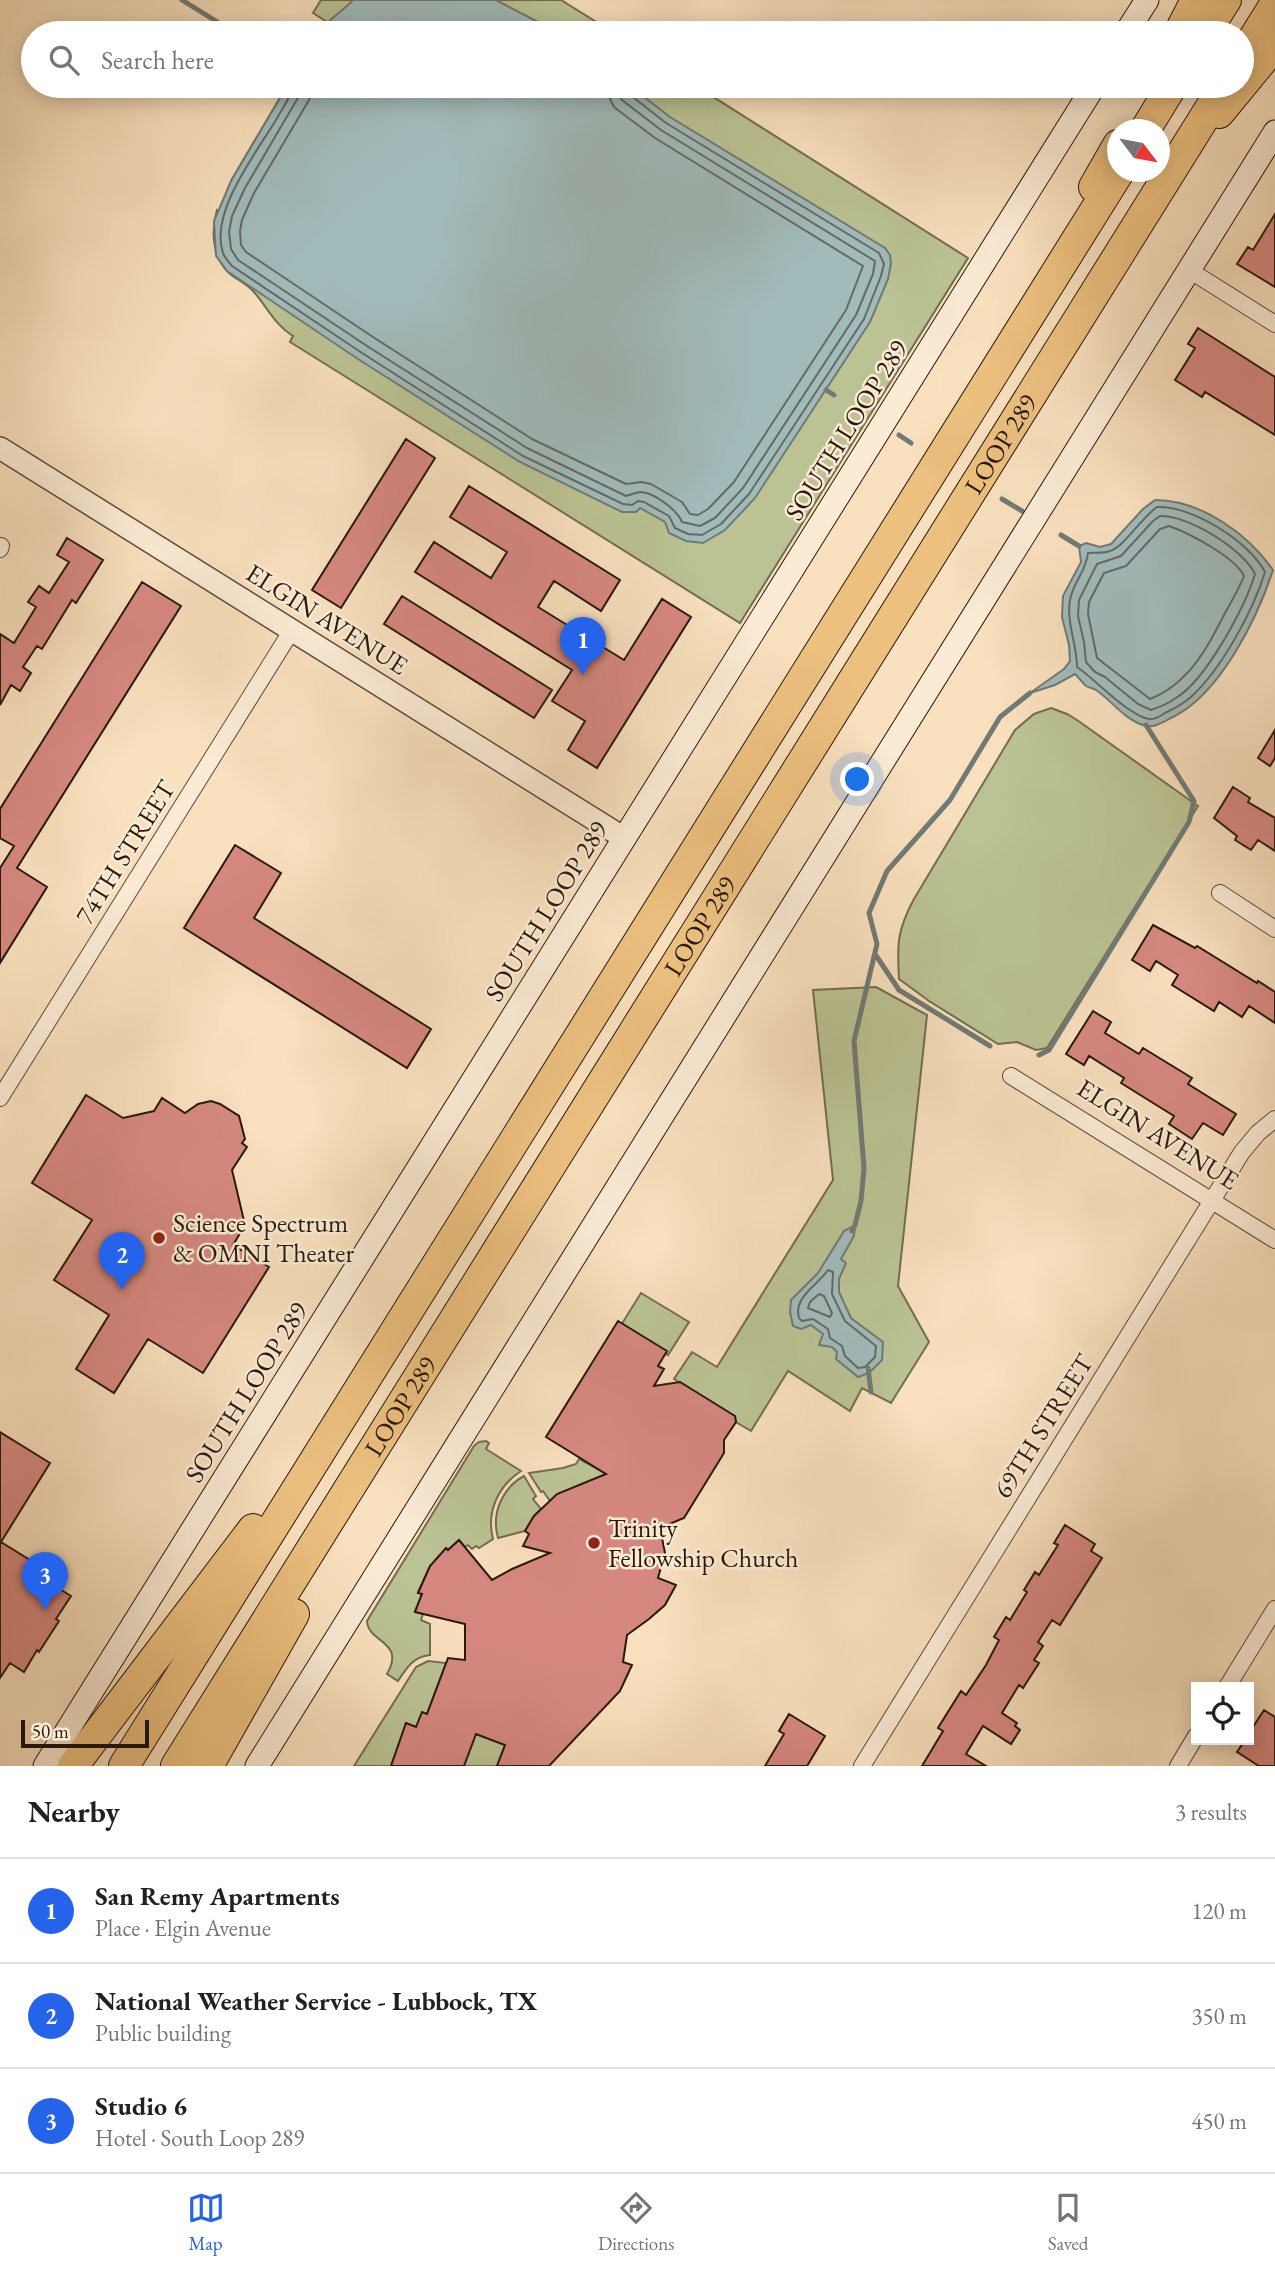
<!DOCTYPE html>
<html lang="en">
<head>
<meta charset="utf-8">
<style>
  body { margin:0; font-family:"EB Garamond",serif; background:#f6f6f6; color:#202124 }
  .controls { position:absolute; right:21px; bottom:21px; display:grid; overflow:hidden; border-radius:0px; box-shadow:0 4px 18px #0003 }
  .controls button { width:63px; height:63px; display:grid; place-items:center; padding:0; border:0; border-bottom:2px solid #e0e0e0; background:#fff; color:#202124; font:35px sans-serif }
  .compass { position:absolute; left:1107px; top:119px; width:63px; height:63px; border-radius:50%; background:#fff; box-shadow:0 4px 18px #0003; rotate:122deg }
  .scale { position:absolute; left:21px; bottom:18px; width:128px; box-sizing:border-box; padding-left:7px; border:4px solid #28190c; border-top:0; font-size:19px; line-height:24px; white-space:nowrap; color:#28190c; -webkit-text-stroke:5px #fbebd5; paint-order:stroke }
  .you { position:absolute; left:858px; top:780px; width:24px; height:24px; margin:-18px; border:5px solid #fff; border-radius:50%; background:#1a73e8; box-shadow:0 0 0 10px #1a73e833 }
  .badge { display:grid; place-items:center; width:46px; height:46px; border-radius:50%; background:#2563eb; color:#fff; font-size:23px; font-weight:700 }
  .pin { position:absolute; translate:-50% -58px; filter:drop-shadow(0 2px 4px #0008) }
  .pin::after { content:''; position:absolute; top:37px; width:24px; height:21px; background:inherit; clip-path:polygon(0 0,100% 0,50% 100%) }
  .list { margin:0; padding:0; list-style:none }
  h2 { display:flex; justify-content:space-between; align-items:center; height:91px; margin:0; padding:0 28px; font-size:30px }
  h2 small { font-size:23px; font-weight:400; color:#757577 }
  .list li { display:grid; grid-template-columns:46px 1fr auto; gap:21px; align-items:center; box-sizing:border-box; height:105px; padding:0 28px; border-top:2px solid #e0e0e0 }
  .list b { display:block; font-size:26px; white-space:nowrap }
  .list p { margin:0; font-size:23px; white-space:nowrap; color:#757577 }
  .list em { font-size:23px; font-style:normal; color:#757577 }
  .icon { flex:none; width:38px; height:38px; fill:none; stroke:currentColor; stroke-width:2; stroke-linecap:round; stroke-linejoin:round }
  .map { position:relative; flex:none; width:1275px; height:1766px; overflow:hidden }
  .search { position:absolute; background:#fff; box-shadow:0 4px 18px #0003; left:21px; right:21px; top:21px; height:77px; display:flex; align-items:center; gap:18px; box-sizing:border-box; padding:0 24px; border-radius:38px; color:#757577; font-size:26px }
  .sheet { height:406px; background:#fff }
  nav { display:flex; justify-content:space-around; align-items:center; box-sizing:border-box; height:98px; border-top:2px solid #e0e0e0; background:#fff; font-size:19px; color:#757577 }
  nav a { display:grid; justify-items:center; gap:4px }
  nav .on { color:#2563eb }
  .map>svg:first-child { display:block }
  .green { fill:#bbc394; stroke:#726e50; stroke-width:2 }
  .water { fill:#a1bbbb; stroke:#717a75; stroke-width:2 }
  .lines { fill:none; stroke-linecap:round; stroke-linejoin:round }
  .shore { stroke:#646a64; stroke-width:2 }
  .stream { stroke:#717a75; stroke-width:5 }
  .building { fill:#d68880; stroke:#28190c; stroke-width:2 }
  .minor-casing { stroke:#5c4b38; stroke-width:18 }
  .tertiary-casing { stroke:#5c4b38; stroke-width:24 }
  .secondary-casing { stroke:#28190c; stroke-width:25 }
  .motorway-casing { stroke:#28190c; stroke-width:32 }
  .minor { stroke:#fbebd5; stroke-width:16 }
  .tertiary { stroke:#fbebd5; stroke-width:21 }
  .secondary { stroke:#fbebd5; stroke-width:23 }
  .motorway { stroke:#ecc07f; stroke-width:30 }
  .poi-dot { fill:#8f2418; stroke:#fbebd5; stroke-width:2.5 }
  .labels { text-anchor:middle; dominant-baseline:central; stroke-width:5; stroke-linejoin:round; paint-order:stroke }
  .street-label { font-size:26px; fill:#28190c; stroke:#fbebd5 }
  .poi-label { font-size:26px; fill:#28190c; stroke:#fbebd5; text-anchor:start }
</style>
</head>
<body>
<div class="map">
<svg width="1275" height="1766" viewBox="0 0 1275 1766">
  <rect width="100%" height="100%" fill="#f9e0be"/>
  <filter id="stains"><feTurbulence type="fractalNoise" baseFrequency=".00286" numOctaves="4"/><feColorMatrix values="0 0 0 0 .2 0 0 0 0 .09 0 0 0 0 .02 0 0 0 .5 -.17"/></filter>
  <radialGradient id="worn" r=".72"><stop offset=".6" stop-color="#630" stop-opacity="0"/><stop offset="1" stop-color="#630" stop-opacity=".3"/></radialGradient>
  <!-- green -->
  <path class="green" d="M321 0H561L614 33H319L327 22 313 13Z
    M287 86H696L968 258 740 623 290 342 293 336C275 325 267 307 254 292 246 283 235 279 228 272 212 256 211 230 217 210L231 219 248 191 231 181Z
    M1051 708 1067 714 1077 720 1198 806 1047 1048 1036 1050 1017 1042 998 1044 929 1001 899 979C897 945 897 930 914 899L1015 730 1034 714Z
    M876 987 927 1015 898 1286 929 1342 891 1403 862 1388 850 1411 788 1371 751 1431 736 1422 734 1416 674 1379 692 1352 717 1367 833 1180 813 990Z
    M641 1293 689 1322 668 1355 653 1345 618 1330Z
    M486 1441 489 1443 486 1449 521 1471C498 1486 486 1512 493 1539L479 1548 476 1546 472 1549 468 1545 465 1547 459 1540 430 1566 418 1592 422 1594 415 1611 423 1614 421 1620 430 1624V1655C413 1657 407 1667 398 1681L387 1674C406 1641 368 1643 367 1621L474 1446 479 1442Z
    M579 1459 606 1474 611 1485 550 1501 543 1491 541 1492 529 1473 563 1468 576 1464Z
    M524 1476 536 1496 533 1499 541 1509 534 1516 525 1531 498 1538C491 1514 502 1488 524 1476Z
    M428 1661 446 1663 427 1714 416 1727 406 1723 391 1766H354L416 1667Z
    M476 1734 505 1745 497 1766H458Z"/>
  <!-- water -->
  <path class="water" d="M353 0H496L538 22 567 30 570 33H319C328 19 342 12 353 0Z
    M287 86H630L670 117 885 248 890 255 891 264 888 279 870 322 755 498 725 530 703 543 686 541 669 533 665 522 640 508 636 512H622L520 462 358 359 227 271 216 256 214 221 231 181Z
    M1155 500C1201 500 1248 534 1273 570 1257 619 1220 694 1173 717 1163 722 1154 729 1143 725 1124 719 1111 700 1096 690 1093 688 1089 688 1086 686 1082 682 1079 678 1075 674L1055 685 1030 693 1064 669 1070 661 1069 645 1062 617 1063 596 1081 562 1079 546 1086 543 1100 547 1111 544 1143 509Z
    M855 1225 854 1236 841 1259 846 1263 839 1279V1292L851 1318 883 1342 882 1360 869 1373 858 1377 836 1359 837 1352 832 1347 819 1345 823 1334 811 1325 801 1329 793 1326 790 1312 791 1300 818 1273 844 1231Z"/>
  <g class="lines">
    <!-- shore -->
    <path class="shore" d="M293 86C291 97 282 109 276 120 256 153 209 213 223 253 224 257 229 262 232 266L362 353 523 456 623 504 632 505 638 501 644 502 669 516 675 528 688 534 702 535 721 524 749 494 864 319 881 276 884 264 879 253 666 123 629 94 626 86
      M301 86 299 96 245 188 232 216 229 232 231 249 238 260 367 346 527 448 626 496C631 495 636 492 642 492 656 494 677 510 682 522L700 526 715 518 743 488 856 315 873 274 875 261 661 130 622 100 618 94 617 86
      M312 86 309 100 254 193 242 220 240 231 241 245 246 252 373 337 532 439 626 484 641 482 651 484 682 502 690 514 698 515 708 509 734 482 846 310 863 266 655 138 614 107 609 97 607 86
      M1157 507C1191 505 1250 542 1265 572 1253 611 1222 668 1192 696 1184 704 1175 708 1165 713 1159 717 1153 721 1145 718 1124 711 1096 680 1077 667 1077 645 1066 621 1070 600 1073 582 1086 572 1088 553 1095 552 1102 554 1110 551 1124 547 1142 517 1157 507Z
      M1160 516C1188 515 1243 549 1255 574 1245 607 1206 680 1176 698 1169 703 1160 707 1151 710L1138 704 1105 677 1095 672 1086 662 1084 642 1078 616 1079 600 1097 564 1121 556 1153 521Z
      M1169 526C1189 533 1235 557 1244 576 1239 589 1231 602 1224 615 1207 649 1188 684 1150 699L1097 658 1088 614 1089 602 1104 573 1126 566 1160 529Z
      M828 1270 833 1272 832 1294 845 1321 876 1346 875 1357 865 1367 858 1368 845 1356 842 1346 830 1338 828 1329 813 1319 802 1321 799 1318C793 1297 817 1286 828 1270Z
      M819 1294 824 1296 832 1313 830 1317 808 1308 810 1302Z"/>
    <!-- stream -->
    <path class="stream" d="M182 0 235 33
      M826 390 834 395
      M899 435 911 443
      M1002 499 1022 511
      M1061 535 1079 546
      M875 954 899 990 990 1046
      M1039 1055 1049 1050 1189 822 1194 801 1146 725
      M852 1231 855 1225 861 1201 864 1168 854 1041 877 944 869 913 887 871 950 800 1000 717 1030 693
      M868 1368 871 1392"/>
  </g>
  <!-- building -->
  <path class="building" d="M1275 214V287L1237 264 1248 247 1253 250Z
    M1198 328 1275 377V435L1205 392 1202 397 1175 380 1195 348 1188 344Z
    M406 439 435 458 341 608 312 590Z
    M469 486 620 580 601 611 554 581 538 607 624 660 662 599 691 617 597 768 568 750 585 721 552 701 572 670 415 572 434 542 491 578 507 552 450 517Z
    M67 538 103 560 76 603 72 600 42 649 37 646 23 667 31 673 20 691 11 685 0 705V634L14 643 36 607 28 602 39 586 49 593 69 562 57 555Z
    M142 582 181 606 17 868 47 887 0 963V868L14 846 0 838V809Z
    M402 596 552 690 534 718 384 624Z
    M1275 730V758L1270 766 1258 758Z
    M1233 787 1250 798 1248 802 1275 818V851L1258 840 1251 850 1235 840 1237 836 1214 818Z
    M235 845 281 873 254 918 431 1029 407 1068 184 928Z
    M1153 925 1195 948 1197 946 1257 983 1258 981 1275 992V1023L1249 1006 1242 1017 1219 1002 1214 1011 1172 985 1178 975 1156 961 1150 971 1132 960Z
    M1093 1011 1111 1022 1105 1033 1139 1054 1143 1048 1192 1078 1188 1084 1236 1114 1223 1135 1203 1123 1192 1139 1169 1124 1174 1116 1121 1083 1124 1078 1089 1056 1084 1065 1066 1054Z
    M86 1095 123 1118 154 1111 162 1098 185 1113 198 1104 211 1101 220 1104 239 1116 245 1139 242 1143 247 1147 232 1170 245 1225 233 1245 269 1267 203 1373 148 1339 114 1393 76 1369 109 1315 54 1280 92 1220 32 1183Z
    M618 1321 667 1351 658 1366 664 1369 654 1386 680 1382 735 1416 736 1422 724 1440V1453L684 1518 660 1528 665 1553 658 1578 676 1585 665 1605 649 1619 627 1635 623 1662 632 1665 620 1691 549 1766H497L505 1745 476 1734 464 1766H391L406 1723 416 1727 422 1712 427 1714 448 1658 465 1660V1624L415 1612 422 1594 418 1593 430 1566 446 1548 448 1550 459 1540 492 1580 512 1569 550 1553 523 1546 529 1534 525 1531 534 1516 557 1494 606 1474 546 1437Z
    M0 1432 50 1463 1 1542 59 1578 56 1582 60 1584 58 1588 71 1596 56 1619 59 1621 39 1652 37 1650 24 1672 10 1663 0 1678Z
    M1065 1525 1095 1544 1091 1551 1102 1558 1060 1625 1052 1620 1038 1642 1043 1646 1034 1660 1039 1663 1023 1688 1019 1685 1002 1713 1017 1723 1015 1726 1020 1730 1011 1744 983 1726 966 1754 986 1766H922L943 1731 938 1728 961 1691 966 1695 986 1665 999 1640 994 1637 1006 1617 1010 1620 1027 1592 1024 1590 1035 1572 1039 1575 1058 1545 1054 1543Z
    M1264 1710 1275 1717V1766H1259L1237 1752 1245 1740H1249V1733Z
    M789 1714 825 1736 807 1766H765L784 1734 779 1731Z"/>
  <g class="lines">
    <!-- minor casing -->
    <g class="minor-casing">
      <path id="minor" d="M1189 270 1275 324
        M0 549 1 546
        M1220 893 1275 929
        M1011 1076 1275 1240
        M0 1098 292 630
        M1227 1687 1275 1609
        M862 1766 1242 1152 1258 1133 1275 1119
        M1178 1766 1196 1736"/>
    </g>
    <!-- tertiary casing -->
    <g class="tertiary-casing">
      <path id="tertiary" d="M0 448 624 838"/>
    </g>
    <!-- secondary casing -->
    <g class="secondary-casing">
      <path id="secondary" d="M1126 33 1147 0
        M45 1766 1094 86
        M257 1766 1275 132"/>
    </g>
    <!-- motorway casing -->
    <g class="motorway-casing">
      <g id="motorway">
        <path d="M1179 33 1196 0"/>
        <path d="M1205 33 1226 0"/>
        <path d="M1242 57 1275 4"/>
        <path d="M1219 113 1275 45"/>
        <path d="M1145 130 1172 86"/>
        <path d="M1094 187 1118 145"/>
        <path d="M73 1766 253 1529"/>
        <path d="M124 1766 1119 172"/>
        <path id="s1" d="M176 1766 1224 86"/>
        <path d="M208 1766 294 1614"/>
      </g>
    </g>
    <!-- minor -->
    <use href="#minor" class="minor"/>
    <!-- tertiary -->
    <use href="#tertiary" class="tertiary"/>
    <!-- secondary -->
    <use href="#secondary" class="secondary"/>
    <!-- motorway -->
    <use href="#motorway" class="motorway"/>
  </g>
  <!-- markers -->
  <g class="poi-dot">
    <circle cx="159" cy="1238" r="7"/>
    <circle cx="594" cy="1543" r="7"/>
  </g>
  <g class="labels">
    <!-- street labels -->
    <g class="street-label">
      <text transform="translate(846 430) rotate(-58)">SOUTH LOOP 289</text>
      <text stroke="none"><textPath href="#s1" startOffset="1558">LOOP 289</textPath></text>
      <text transform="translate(327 619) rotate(32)">ELGIN AVENUE</text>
      <text transform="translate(125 852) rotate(-58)">74TH STREET</text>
      <text transform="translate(546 911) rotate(-58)">SOUTH LOOP 289</text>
      <text stroke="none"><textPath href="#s1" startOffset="990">LOOP 289</textPath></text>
      <text transform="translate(1158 1134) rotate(32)">ELGIN AVENUE</text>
      <text transform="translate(246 1392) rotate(-58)">SOUTH LOOP 289</text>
      <text stroke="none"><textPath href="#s1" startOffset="424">LOOP 289</textPath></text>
      <text transform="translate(1043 1426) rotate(-58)">69TH STREET</text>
    </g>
    <!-- poi labels -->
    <g class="poi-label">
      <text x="173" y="1223">Science Spectrum<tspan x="173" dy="30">&amp; OMNI Theater</tspan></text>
      <text x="608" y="1528">Trinity<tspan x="608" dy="30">Fellowship Church</tspan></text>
    </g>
  </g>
  <rect width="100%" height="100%" filter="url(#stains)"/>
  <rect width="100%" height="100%" fill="url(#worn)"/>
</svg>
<div class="controls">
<button><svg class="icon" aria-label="locate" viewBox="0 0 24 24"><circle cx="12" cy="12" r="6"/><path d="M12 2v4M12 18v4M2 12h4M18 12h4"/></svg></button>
</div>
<svg class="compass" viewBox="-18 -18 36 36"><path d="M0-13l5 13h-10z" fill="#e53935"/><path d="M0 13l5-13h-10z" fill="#757577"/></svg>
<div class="scale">50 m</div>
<div class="you"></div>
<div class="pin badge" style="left:583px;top:675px">1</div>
<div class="pin badge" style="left:122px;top:1290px">2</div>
<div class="pin badge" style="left:45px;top:1610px">3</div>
<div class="search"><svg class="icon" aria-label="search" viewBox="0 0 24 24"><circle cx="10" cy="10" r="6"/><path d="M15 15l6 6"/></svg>Search here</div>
</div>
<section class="sheet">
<h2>Nearby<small>3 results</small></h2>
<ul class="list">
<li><span class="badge">1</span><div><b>San Remy Apartments</b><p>Place · Elgin Avenue</p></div><em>120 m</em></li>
<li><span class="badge">2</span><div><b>National Weather Service - Lubbock, TX</b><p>Public building</p></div><em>350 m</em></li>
<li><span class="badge">3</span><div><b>Studio 6</b><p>Hotel · South Loop 289</p></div><em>450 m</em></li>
</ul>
</section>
<nav>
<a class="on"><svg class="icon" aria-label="map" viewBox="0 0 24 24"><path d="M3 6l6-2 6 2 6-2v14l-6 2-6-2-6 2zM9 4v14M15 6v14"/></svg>Map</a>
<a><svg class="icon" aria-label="directions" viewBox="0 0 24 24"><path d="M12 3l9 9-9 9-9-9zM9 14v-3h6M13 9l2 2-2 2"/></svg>Directions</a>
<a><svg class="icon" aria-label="saved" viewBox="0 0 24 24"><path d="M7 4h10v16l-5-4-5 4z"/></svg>Saved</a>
</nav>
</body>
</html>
